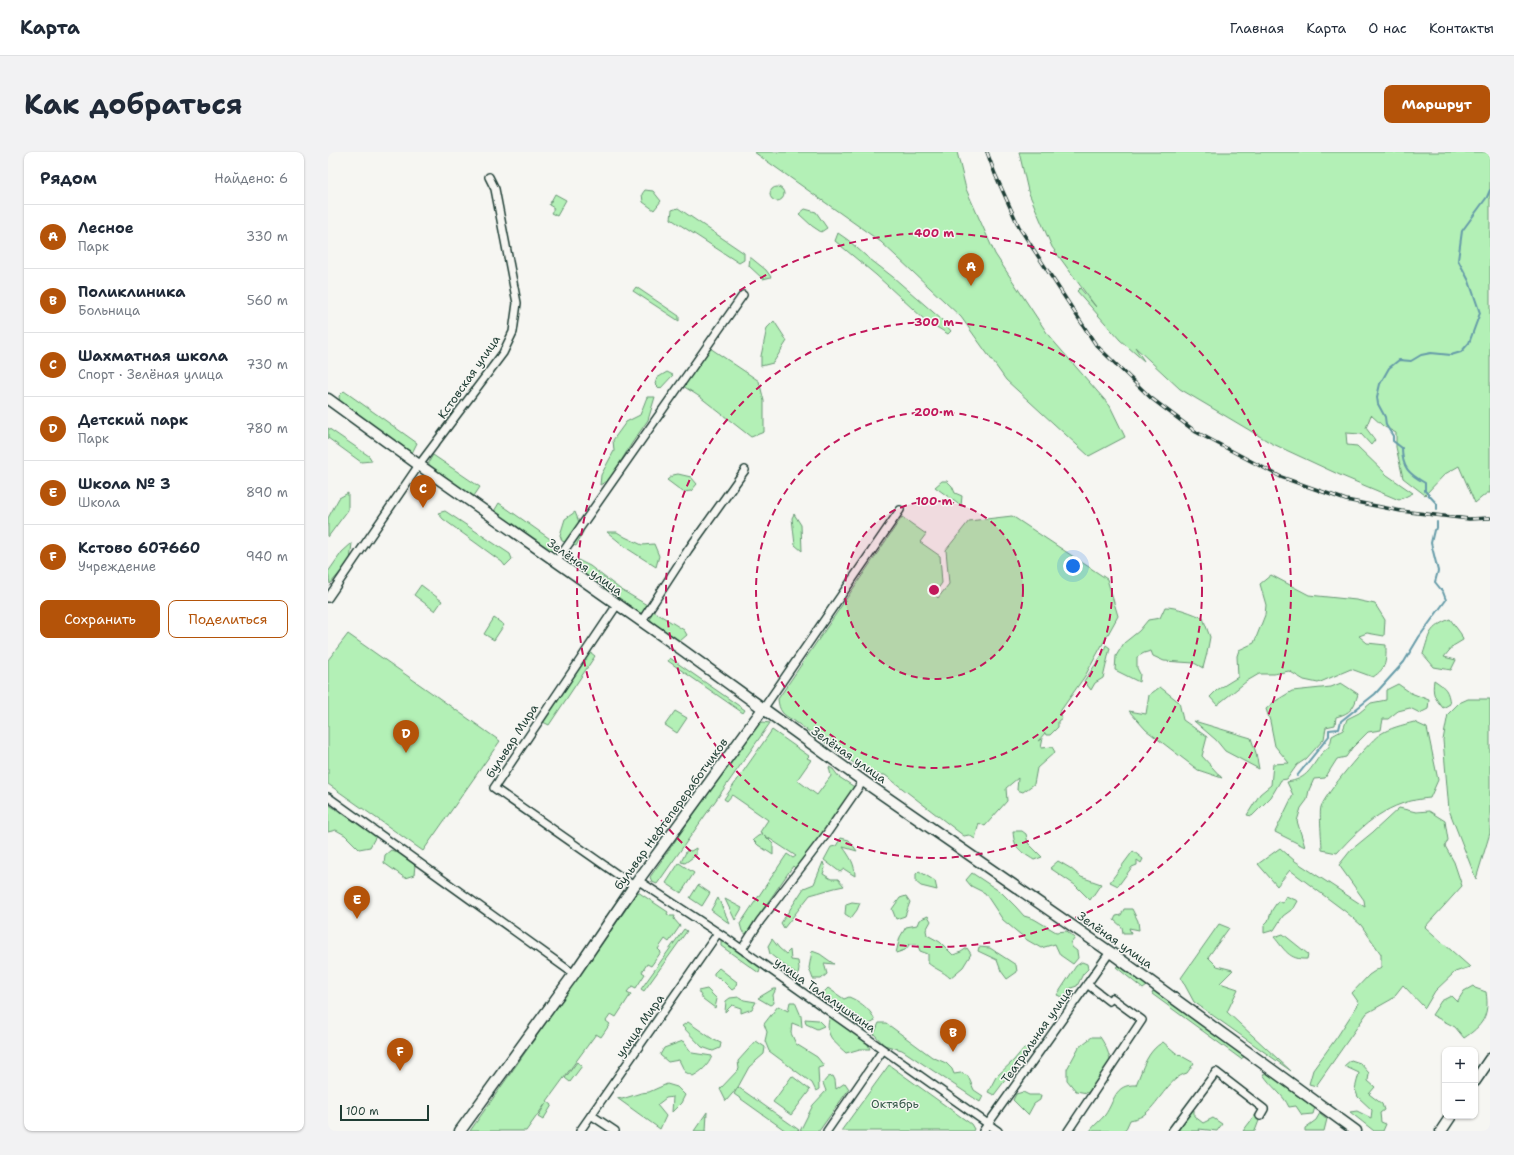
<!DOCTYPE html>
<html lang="ru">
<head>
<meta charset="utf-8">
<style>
  body { margin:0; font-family:"Shantell Sans",sans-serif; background:#f2f2f3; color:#1f2937 }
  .controls { position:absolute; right:12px; bottom:12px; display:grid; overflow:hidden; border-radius:8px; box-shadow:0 1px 3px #0004 }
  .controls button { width:36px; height:36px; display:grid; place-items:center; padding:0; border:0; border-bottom:1px solid #e0e1e3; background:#fff; color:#1f2937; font:20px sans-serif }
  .scale { position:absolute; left:12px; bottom:10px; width:89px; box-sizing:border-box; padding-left:4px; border:2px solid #1f3d34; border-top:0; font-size:11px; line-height:14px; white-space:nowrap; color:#1f3d34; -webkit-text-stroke:3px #f6f6f2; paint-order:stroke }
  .you { position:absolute; left:745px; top:414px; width:14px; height:14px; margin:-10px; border:3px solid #fff; border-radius:50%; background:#1a73e8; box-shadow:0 0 0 6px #1a73e833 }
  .badge { display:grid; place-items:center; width:26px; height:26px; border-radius:50%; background:#b45309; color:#fff; font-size:13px; font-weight:700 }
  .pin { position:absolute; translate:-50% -33px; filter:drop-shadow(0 1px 2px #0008) }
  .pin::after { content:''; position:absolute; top:21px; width:14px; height:12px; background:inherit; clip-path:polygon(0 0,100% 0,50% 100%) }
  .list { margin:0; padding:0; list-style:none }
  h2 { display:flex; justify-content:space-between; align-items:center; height:52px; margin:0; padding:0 16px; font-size:17px }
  h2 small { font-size:13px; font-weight:400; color:#747a83 }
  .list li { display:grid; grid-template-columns:26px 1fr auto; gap:12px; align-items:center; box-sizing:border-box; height:64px; padding:0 16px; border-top:1px solid #e0e1e3 }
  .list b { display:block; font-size:15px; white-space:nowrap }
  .list p { margin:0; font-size:13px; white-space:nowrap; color:#747a83 }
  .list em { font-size:13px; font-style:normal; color:#747a83 }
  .actions { display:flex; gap:8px; padding:12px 16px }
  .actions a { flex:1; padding:9px 0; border:1px solid #b45309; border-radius:8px; text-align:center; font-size:14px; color:#b45309 }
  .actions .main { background:#b45309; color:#fff }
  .map { position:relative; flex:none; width:1162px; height:979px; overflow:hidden; border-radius:8px }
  header { display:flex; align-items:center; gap:24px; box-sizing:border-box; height:56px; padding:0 20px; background:#fff; border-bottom:1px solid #e0e1e3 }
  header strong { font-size:19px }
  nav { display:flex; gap:22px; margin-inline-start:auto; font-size:14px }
  .intro { display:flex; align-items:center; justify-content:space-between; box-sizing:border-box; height:96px; padding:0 24px }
  h1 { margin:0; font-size:28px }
  .button { padding:10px 18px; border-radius:8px; background:#b45309; color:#fff; font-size:14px; font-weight:700 }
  main { display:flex; gap:24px; padding:0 24px }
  aside { flex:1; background:#fff; border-radius:8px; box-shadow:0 1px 3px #0004 }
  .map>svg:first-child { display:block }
  .green { fill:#b3f0b6; stroke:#699675 }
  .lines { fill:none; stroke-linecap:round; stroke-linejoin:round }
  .stream { stroke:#659ba8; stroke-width:2 }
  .street-casing { stroke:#1f3d34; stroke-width:10 }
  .secondary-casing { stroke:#1f3d34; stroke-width:13 }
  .street { stroke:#f6f6f2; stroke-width:7 }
  .secondary { stroke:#f6f6f2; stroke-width:10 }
  .rail-casing { stroke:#1f3d34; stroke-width:3.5 }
  .rail { stroke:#f6f6f2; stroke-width:2; stroke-dasharray:6; stroke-linecap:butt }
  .ring { fill:none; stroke:#c2185b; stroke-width:2; stroke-dasharray:7 5 }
  .labels { text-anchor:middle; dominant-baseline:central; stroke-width:3; stroke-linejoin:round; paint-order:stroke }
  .street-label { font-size:12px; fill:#1f3d34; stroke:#f6f6f2 }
  .park-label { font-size:12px; fill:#355848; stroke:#f6f6f2 }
  .centre { fill:#c2185b; stroke:#f6f6f2; stroke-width:2 }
  .ring-label { font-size:12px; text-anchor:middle; font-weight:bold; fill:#c2185b; stroke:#f6f6f2; stroke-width:3; stroke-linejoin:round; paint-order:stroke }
</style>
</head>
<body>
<header>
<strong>Карта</strong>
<nav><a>Главная</a><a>Карта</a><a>О нас</a><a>Контакты</a></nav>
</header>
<div class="intro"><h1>Как добраться</h1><a class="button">Маршрут</a></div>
<main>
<aside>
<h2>Рядом<small>Найдено: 6</small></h2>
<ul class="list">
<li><span class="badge">A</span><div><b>Лесное</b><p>Парк</p></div><em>330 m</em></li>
<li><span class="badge">B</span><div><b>Поликлиника</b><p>Больница</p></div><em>560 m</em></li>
<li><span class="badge">C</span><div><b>Шахматная школа</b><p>Спорт · Зелёная улица</p></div><em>730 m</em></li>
<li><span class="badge">D</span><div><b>Детский парк</b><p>Парк</p></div><em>780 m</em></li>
<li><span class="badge">E</span><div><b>Школа № 3</b><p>Школа</p></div><em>890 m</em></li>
<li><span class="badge">F</span><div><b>Кстово 607660</b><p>Учреждение</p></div><em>940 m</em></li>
</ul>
<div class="actions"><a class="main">Сохранить</a><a>Поделиться</a></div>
</aside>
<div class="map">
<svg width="1162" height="979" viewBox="0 0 1162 979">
  <rect width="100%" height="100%" fill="#f6f6f2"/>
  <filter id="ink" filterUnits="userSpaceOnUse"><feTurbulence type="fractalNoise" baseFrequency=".025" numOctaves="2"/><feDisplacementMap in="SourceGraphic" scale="8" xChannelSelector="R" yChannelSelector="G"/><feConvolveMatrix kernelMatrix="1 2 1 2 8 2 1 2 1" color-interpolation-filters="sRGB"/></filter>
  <g filter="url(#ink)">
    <!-- green -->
    <path class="green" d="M426 0H629L638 37 667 102 721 184 782 254 797 285 761 304 678 228 633 165 553 90Z
      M691 0H1162V341H1159L1147 351 1131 314 1117 322 1097 343 1075 326 1068 295V281L1055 274 1043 263 1038 276 1047 288 1043 293 1033 282 1018 281 1019 293 1029 294 1059 323 1085 341 1071 348 1014 324 943 291 852 237 807 195 816 209 792 188 749 139 752 136 768 155 724 95 700 39Z
      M442 42a7 7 0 1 1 14 0a7 7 0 1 1-14 0Z
      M317 38 325 39 333 49 326 58 315 50 314 42Z
      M227 42 238 48 229 64 223 61 226 56 221 53Z
      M350 56 416 101V108L411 111 343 67 344 58Z
      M477 57 488 60 499 76 493 80 484 74 471 62Z
      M510 81 520 88 538 104 565 125 613 167 623 179 620 182 597 168 548 123 507 89Z
      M422 105 438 118 443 125 435 127 421 114Z
      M308 135 351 164V169L305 139Z
      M446 169 459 189 445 211 433 214V204L439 176Z
      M382 196 431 229 436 249V280L423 285 372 245 355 234Z
      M339 220 345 223 332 237 327 232 329 226Z
      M16 239 89 291 83 303 12 251 11 244Z
      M319 245H327L320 268 304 291 282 327 272 333 273 323 286 299 285 288 298 270 312 263Z
      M0 276 41 304 44 309 33 310 0 286Z
      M105 303 152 335 144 347 102 317C99 311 102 308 105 303Z
      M350 322 363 325 369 332 363 339 355 340 339 328 345 323Z
      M614 329H619L624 334 627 341 634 344 633 354 607 335Z
      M20 341V358L0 385V366L11 346Z
      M171 351 235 396 229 404 165 361Z
      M117 359 182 402 184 407 177 414 174 410 115 367 110 361Z
      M247 360 255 380 248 394 234 389 232 383 237 367Z
      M466 362 473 373 474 399 467 393 464 366Z
      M684 364 779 427 790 464 757 524 731 561 734 566 730 569V575L722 583H718L717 581 710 589 715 586 713 596 724 595 727 600 709 616 706 632 695 640 689 638 690 626 678 636 679 649 657 674 651 671 647 687 641 683 636 684 557 623 547 622 544 624 465 568C455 563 451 559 450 547L574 365 598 382 592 390 612 404 614 431 606 442 610 446 621 432 618 398 641 369Z
      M279 380H289L297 385 314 393 326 392 331 404 328 415 300 397Z
      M24 391 22 409 2 432 0 420 14 400Z
      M248 407 262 414 292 437 319 453 314 462 283 443 237 411Z
      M943 423 981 443 1028 448 1047 452 1057 468 1056 484 1039 481 1031 484 1039 491 1058 493C1058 509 1059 516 1045 525L1023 517 990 531 976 528 961 519 946 522H931L919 529 889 553 882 545 889 538 910 525 909 504 911 498 926 491 937 463 938 453 932 432Z
      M93 433 114 449 107 459 86 443Z
      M837 455C849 455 864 461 875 466L882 485 879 501 875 516 866 511 836 509 825 504 823 499 816 501 809 505V516L812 522 811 530 787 518 788 504 796 491 811 479 820 468 832 466Z
      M325 459 356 478 359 483 352 489 323 469 322 464Z
      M166 466 176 473 166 488 156 482Z
      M1122 467 1133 482 1135 488 1125 494 1116 505 1128 508 1123 518 1106 515 1095 502C1102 481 1100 476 1122 467Z
      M20 482 172 589 95 699 0 632V508Z
      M778 493 782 496 775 526 767 531 763 538 756 529 774 503Z
      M262 500 267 504 221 573 215 570Z
      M342 506 417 558 415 561 340 509Z
      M1106 528C1118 536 1120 538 1122 552L1115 556C1106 545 1104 542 1106 528Z
      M1013 531 1030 542C1026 556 1023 561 1008 565L1007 573 998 575 996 587 978 607 969 613 959 627 953 628 943 645 924 664 919 663 932 642 943 633 945 612 961 611 947 594 942 569 938 557 946 550 964 539 1003 535Z
      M1070 532 1083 541 1101 548 1100 557 1092 561 1082 556 1070 559 1060 567H1055L1053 578 1040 580 1024 596 1018 605 1009 607 997 626 986 627 981 638 979 648 973 656 969 669 977 695 947 680 965 643 959 630C978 627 981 619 991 605 998 594 1001 601 1004 584L1015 578 1019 567 1031 561 1043 551 1058 548V538Z
      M832 535 851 550 855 568 879 585 874 604 894 626 870 618 818 578 801 559 818 562 821 543Z
      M1140 547H1162V681L1148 727 1121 658 1115 588 1120 562 1131 551Z
      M347 559 359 566 349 581 337 573Z
      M866 569 923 586 928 601 931 617 897 599 888 588Z
      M435 570 442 571 329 732 324 730 322 725 428 573Z
      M1086 570 1099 576 1110 628 1102 646C1061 649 1036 671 1009 701L994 698C994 690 991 660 993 655 997 642 1040 591 1051 583 1061 576 1075 573 1086 570Z
      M444 578 481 604 479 606 483 608 469 628 489 643 503 624 501 615 505 617 511 625 528 636 475 709 468 717 465 714 418 782 414 779 412 772 459 702 465 706 468 704 436 683 445 692V703L430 693 425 688 430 684 435 682 432 680 440 668 404 643 399 649 396 647Z
      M0 652 48 684 42 695 31 697 17 683 8 678 0 680Z
      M1071 656 1088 660 1101 659 1117 669 1120 688 1117 694 1126 710 1134 734 1097 775 1142 815 1127 820 1107 839 1097 856 1075 833 1064 847 1039 861 988 934 981 932 985 918 1009 885 1031 851 1024 841 1041 823 1053 815V802L1033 773 1018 760 962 718 949 734 930 712 952 696 967 709 1037 755 1036 748 1011 713 1023 698 1045 680Z
      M685 679H694L698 682 700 691 714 705 706 708C692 699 686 697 685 679Z
      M513 686 521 688 529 699 515 695C522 705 527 712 527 724L516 717 512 720 496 708 503 695 508 694Z
      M368 696V703L357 711 353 710 359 698 363 699Z
      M63 698 71 701 87 713 86 723 77 726 56 711 57 703Z
      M805 699 815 707 813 711 809 708V713L804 715 790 734 782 730Z
      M730 709 742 716 753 725 773 732 762 748 747 733 722 716Z
      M495 710 497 716 495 722 503 727H510L516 734C504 736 494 740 482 743L456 776 453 771 476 736 486 732Z
      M351 711 366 721 353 741 338 731Z
      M591 719 607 729 609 738 593 734 588 730V722Z
      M644 721 674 741 688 755 696 764 706 767 728 780 739 779 747 786 743 791 744 795 749 799 750 806 745 812 732 803 727 792 713 796 699 788 675 768 657 741 643 734 638 728Z
      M370 733 382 741 374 754 362 746Z
      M310 740 340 760 339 762 342 764H347L346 767 352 774 341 790 337 787 330 797 333 800 323 814 319 812 314 820 317 822 308 836 304 834 299 840 303 842 288 865 283 862 278 869 282 872 273 885 268 882 219 949 224 953 215 968 210 965 218 951 198 979H142Z
      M578 744 582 750 577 764 568 767 564 757 572 746Z
      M958 744 970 749 966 756 955 764 946 778 936 781V773L940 769 944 758 950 749 954 751Z
      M390 746 402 772 383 758Z
      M397 747 414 756 407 768Z
      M524 750 532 751 529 758 523 766 517 762 518 752Z
      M796 757H804L810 769 811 778 801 776 803 781H795L794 775 786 768 788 764 793 763Z
      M600 764 603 769 598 778 599 783 612 790 625 803 633 800 639 796 643 802 635 815 622 826C615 819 607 817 600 811V802L592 799 589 792H582L577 798 568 801 572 785 578 775 589 773 591 768Z
      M891 772 901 776 880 805 889 814 905 818 892 831 910 837 899 860 963 919 866 850 853 826Z
      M356 777 359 779 316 839 313 837Z
      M955 782 980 802 979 807C961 808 957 798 946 785Z
      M444 787 451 796 458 802 462 798 463 808 470 809 471 816 470 824 442 802 440 794Z
      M393 788 400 789 414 799V804L420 802 433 814 431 821 393 794Z
      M651 795 662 796 688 813 689 820 679 827 673 819 669 808 650 799Z
      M484 799 492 802 506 812 496 811 499 822 493 827H485L481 816Z
      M754 810 759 812 760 817 755 822 749 834 743 836 736 846 729 843 748 814Z
      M792 813 819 834 815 837 788 815Z
      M391 816 409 830 407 836 404 838 392 826 386 824V821Z
      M1145 834 1147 836 1158 840C1162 864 1154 874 1136 886L1127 875 1104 863 1113 849 1123 844 1129 850 1136 839Z
      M500 836 516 847 521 845C531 849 544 858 547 869L535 876 511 856 492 844Z
      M379 837 389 847 387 856 375 847 370 839Z
      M445 837H448L445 843 446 851 442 853 430 846Z
      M826 837 917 904 913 907 824 842Z
      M411 845 416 848 428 850 424 857 413 861V856L404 853 397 860 398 849 402 846Z
      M462 850H467L473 864 474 875 464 871 463 881 468 892 489 905 496 914 490 916 491 937 488 939 484 931 441 899 437 889 439 880 436 872 450 854 460 859Z
      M502 864 538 888 542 897H532L518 901C505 889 496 883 502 864Z
      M477 867 490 868 496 874 489 877 478 872Z
      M360 870 386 888 393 891 392 896 385 899 374 895 354 874Z
      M551 871H558L604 905 618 911 624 917 626 922 633 921 640 924 646 938 655 944 652 950 574 898 556 893 546 882Z
      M764 885H772C779 895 787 913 780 925 778 927 763 938 759 941L748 939 739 928V917L751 895Z
      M355 889 364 901 384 904C380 914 374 919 365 924L357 920 351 908 340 910 332 903 336 896Z
      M428 889 437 895 436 902 421 915 410 935 471 978 470 979H458L406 942 410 935 398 949 392 937 411 917 410 909Z
      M835 890 848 901 866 911 859 921C840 926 830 954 814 964 811 966 806 967 802 968L797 979H762C766 973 772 969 777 963 787 949 786 932 808 933 815 916 819 899 835 890Z
      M696 896 700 897V902L694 906 666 943 660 940 668 925 686 908Z
      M1023 908 1032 911 1041 921 1040 929 1047 935 1041 942 1054 952 1056 958 1052 961 1053 970 1058 972 1055 979H1046L1022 960 1029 959 1043 966 1044 958 1030 945 1027 937 1031 921 1016 914Z
      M249 910 254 914 242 930 237 926Z
      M561 913 643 972 646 977 645 979H513Z
      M941 921C956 933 970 946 987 955L985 962 974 963 968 954 961 955C955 942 942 934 935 922Z
      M464 924 482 938 463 963 445 950Z
      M505 924 507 928 508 937 517 931 521 937 491 979H472L485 953 498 939 495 931 500 925Z
      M339 932 349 935 357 943 353 951 344 960 345 945 338 946 329 953 338 964 332 977 289 946 294 947 313 941 321 940Z
      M695 940 701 943H713L712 948 706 952 700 963 685 948 688 942Z
      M858 956 866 958V964L875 971 885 966 894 972 889 979 871 977 872 979H851L850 966Z
      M379 960 378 979H366Z
      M992 961 999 967 996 979H977V976L988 968Z
      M928 962 932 966 927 979H915Z"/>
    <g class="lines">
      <!-- stream -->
      <path class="stream" d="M1109 358V352L1097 339V331C1081 322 1074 316 1074 296L1065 289V284L1058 273 1057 265 1050 252 1049 245 1052 232 1061 216 1071 208 1083 209 1093 203 1103 201 1123 203 1133 200 1141 191 1152 161 1141 129 1130 108 1134 79 1159 45 1162 38
        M969 624 1001 584V578L1011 577 1013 569 1047 542 1076 510 1091 485 1118 448 1115 440 1107 430 1110 419 1103 391 1106 378 1109 376V370"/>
      <!-- street casing -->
      <g class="street-casing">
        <path id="street" d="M228 410 415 143
          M0 446 91 313 175 201 185 180 189 151 167 37 161 25
          M289 453 166 636 306 734
          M313 470 360 398 417 318
          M435 557 572 358
          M0 645 246 822
          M311 729 398 786 670 979
          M414 797 432 769 497 684 535 629
          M263 963 287 979
          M252 979 390 781
          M499 979 555 898
          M655 979 782 800
          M740 979 814 868 784 846 781 849 759 832
          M844 979 888 920 936 957 932 964"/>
      </g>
      <!-- secondary casing -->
      <g class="secondary-casing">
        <path id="secondary" d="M0 247 91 313 353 497 535 629 782 800 1028 979
          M1147 929 1162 907
          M132 979 246 822 306 734 435 557
          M1113 979 1123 964"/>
      </g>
      <!-- street -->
      <use href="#street" class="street"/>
      <!-- secondary -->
      <use href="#secondary" class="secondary"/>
      <!-- rail casing -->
      <g class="rail-casing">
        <path id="rail" d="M659 0 667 22 691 75 768 193 823 246 868 280 953 325 1018 348 1073 359 1141 367 1162 366"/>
      </g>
      <!-- rail -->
      <use href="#rail" class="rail"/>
    </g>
  </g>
  <!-- distance rings -->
  <circle cx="606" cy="438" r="89" fill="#c2185b" fill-opacity=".12"/>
  <g class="ring">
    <circle cx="606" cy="438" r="89"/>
    <circle cx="606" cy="438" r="178"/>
    <circle cx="606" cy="438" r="268"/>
    <circle cx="606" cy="438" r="357"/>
  </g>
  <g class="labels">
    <!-- street labels -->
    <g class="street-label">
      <text transform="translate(141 225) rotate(-55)">Кстовская улица</text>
      <text transform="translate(257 415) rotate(35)">Зелёная улица</text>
      <text transform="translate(184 589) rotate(-57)">бульвар Мира</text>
      <text transform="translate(521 603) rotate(35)">Зелёная улица</text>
      <text transform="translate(343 662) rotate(-54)">бульвар Нефтепереработчиков</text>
      <text transform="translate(787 788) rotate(35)">Зелёная улица</text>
      <text transform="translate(497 843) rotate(35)">улица Талалушкина</text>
      <text transform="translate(312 874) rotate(-55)">улица Мира</text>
      <text transform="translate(709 883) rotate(-55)">Театральная улица</text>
    </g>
    <!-- park labels -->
    <g class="park-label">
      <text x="567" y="952">Октябрь</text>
    </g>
  </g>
  <circle cx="606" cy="438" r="6" class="centre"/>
  <g class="ring-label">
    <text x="606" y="85">400 m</text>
    <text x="606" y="174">300 m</text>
    <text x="606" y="264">200 m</text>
    <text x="606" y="353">100 m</text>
  </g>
</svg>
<div class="controls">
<button>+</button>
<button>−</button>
</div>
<div class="scale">100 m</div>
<div class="you"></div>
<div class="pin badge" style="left:643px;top:134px">A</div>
<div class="pin badge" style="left:625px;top:900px">B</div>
<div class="pin badge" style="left:95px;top:356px">C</div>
<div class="pin badge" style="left:78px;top:601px">D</div>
<div class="pin badge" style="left:29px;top:767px">E</div>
<div class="pin badge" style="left:72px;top:919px">F</div>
</div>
</main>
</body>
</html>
